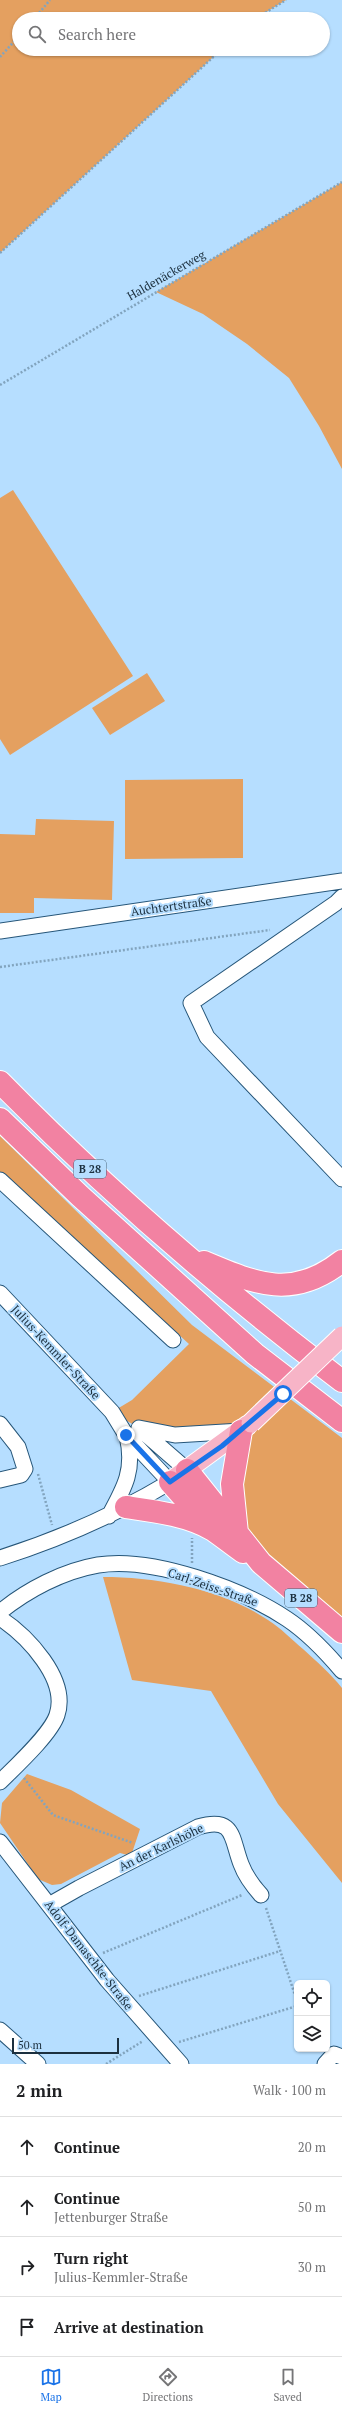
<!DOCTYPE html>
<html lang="en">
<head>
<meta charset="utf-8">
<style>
  body { margin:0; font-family:"PT Serif",serif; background:#f6f6f6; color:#202124 }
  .controls { position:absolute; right:12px; bottom:12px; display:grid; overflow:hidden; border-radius:6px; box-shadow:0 1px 3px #0004 }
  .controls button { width:36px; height:36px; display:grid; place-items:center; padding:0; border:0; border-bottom:1px solid #e0e0e0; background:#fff; color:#202124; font:20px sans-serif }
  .scale { position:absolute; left:12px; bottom:10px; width:107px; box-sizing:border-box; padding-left:4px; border:2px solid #1c303f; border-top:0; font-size:11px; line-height:14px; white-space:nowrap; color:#1c303f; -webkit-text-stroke:3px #b6deff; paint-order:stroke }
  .stop { position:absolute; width:12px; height:12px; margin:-9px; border:3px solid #1a73e8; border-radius:50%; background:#fff }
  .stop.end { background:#1a73e8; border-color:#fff; box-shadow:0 1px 4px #0008 }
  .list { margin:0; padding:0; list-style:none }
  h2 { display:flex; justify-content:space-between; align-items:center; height:52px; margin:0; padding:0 16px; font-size:17px }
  h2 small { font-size:13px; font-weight:400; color:#757577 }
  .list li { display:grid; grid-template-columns:26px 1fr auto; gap:12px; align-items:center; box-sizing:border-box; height:60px; padding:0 16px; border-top:1px solid #e0e0e0 }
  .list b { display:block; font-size:15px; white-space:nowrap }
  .list p { margin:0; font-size:13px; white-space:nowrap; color:#757577 }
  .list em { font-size:13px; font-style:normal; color:#757577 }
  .icon { flex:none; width:22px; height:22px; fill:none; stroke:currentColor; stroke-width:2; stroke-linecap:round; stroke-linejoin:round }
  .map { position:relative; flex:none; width:342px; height:2064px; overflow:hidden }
  .search { position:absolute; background:#fff; box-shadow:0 1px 3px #0004; left:12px; right:12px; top:12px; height:44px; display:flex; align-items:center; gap:10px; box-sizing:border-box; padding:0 14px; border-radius:22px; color:#757577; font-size:15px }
  .sheet { height:292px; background:#fff }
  nav { display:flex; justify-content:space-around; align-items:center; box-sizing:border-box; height:56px; border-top:1px solid #e0e0e0; background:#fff; font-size:11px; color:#757577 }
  nav a { display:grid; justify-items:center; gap:2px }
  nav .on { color:#1a73e8 }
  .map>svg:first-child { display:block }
  .green { fill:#e4a060 }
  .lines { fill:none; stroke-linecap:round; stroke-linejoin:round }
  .minor-casing { stroke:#265679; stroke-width:17 }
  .major-casing { stroke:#fff; stroke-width:21 }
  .highway-casing { stroke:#fff; stroke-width:24 }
  .path { stroke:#82a4be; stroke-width:2.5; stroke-dasharray:2 2; stroke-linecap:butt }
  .minor { stroke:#fff; stroke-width:15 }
  .major { stroke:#f7b4c7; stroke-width:19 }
  .highway { stroke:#f282a2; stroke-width:22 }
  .major-bridge-casing { stroke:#fff; stroke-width:21; stroke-linecap:butt }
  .major-bridge { stroke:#f7b4c7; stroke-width:19 }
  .route { stroke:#1a73e8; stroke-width:5 }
  .labels { text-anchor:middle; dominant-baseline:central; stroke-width:4; stroke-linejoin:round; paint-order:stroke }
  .shield { fill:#b6deff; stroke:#4a6479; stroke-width:1 }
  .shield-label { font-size:11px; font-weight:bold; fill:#1c303f }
  .street-label { font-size:12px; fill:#1c303f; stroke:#b6deff }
</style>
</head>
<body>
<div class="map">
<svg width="342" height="2064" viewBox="0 0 342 2064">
  <rect width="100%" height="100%" fill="#b6deff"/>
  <!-- green -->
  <path class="green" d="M0 0H286L255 19H19V49H222L0 253Z
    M342 182V469L319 426 289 378 247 344 203 314 156 292Z
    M13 490 133 676 10 755 0 739V498Z
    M147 673 165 701 110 735 92 708Z
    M243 779V858L125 859V780Z
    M36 819 114 821 112 900 34 898V913H0V834L35 835Z
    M0 1136 192 1325 342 1438V1632L237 1533 241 1431 139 1428 112 1412 132 1400 189 1344 0 1172Z
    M103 1577C157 1577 222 1589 268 1620 281 1628 292 1640 303 1649 317 1662 330 1673 342 1688V1883L278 1804 211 1691 132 1680Z
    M27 1774 71 1790 140 1829 131 1856 120 1853 61 1884 52 1885 38 1879 0 1823 2 1803Z"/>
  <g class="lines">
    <!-- minor casing -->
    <g class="minor-casing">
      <path id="minor" d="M342 897 336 903 191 1003 207 1037 342 1179
        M0 931 342 881
        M0 1180 173 1340
        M0 1293 112 1412 126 1435 170 1482C115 1515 60 1539 0 1558
        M0 1424 18 1447 25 1469 21 1475 0 1480
        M139 1428 175 1435 241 1431
        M141 1430 187 1470
        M109 1516C125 1487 135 1469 127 1436
        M0 1612C27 1590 63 1571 98 1565 152 1556 242 1589 287 1619 308 1633 326 1652 342 1671
        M0 1618C27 1636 69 1679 57 1715 51 1734 15 1767 0 1782
        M0 1842 107 1980 181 2064
        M49 1905 79 1888 198 1827C235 1816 231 1838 241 1864 245 1875 253 1886 261 1895
        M0 2030 38 2064
        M325 2064 334 2054 342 2057"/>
    </g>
    <!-- major casing -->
    <g class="major-casing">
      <path id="major" d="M174 1479 248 1425"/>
    </g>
    <!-- highway casing -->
    <g class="highway-casing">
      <path id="highway" d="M0 1082C106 1190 222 1290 342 1381
        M0 1119 80 1196 255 1354 342 1421
        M204 1262C256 1284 293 1300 342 1261
        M187 1470 261 1563 342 1632
        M170 1482 210 1527
        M126 1507C154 1511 188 1515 213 1530 223 1537 233 1545 243 1552
        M237 1533 232 1484 241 1431"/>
    </g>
    <!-- path -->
    <path class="path" d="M34 19 50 0
      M255 19 286 0
      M0 57 19 36
      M0 253 222 49
      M0 385 342 182
      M0 967 270 930
      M38 1474 52 1525
      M192 1563V1538
      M24 1778 53 1815 133 1843
      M266 1908 297 2001
      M103 1953 242 1895
      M139 1996 280 1951
      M179 2042 297 2006
      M106 2064 143 2041"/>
    <!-- minor -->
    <use href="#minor" class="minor"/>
    <!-- major -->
    <use href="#major" class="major"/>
    <!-- highway -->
    <use href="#highway" class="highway"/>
    <!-- major-bridge casing -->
    <g class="major-bridge-casing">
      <path id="major-bridge" d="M251 1423 342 1336"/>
    </g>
    <!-- major-bridge -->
    <use href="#major-bridge" class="major-bridge"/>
  </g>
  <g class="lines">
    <!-- route -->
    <path class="route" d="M126 1435 170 1482 222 1446 283 1394"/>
  </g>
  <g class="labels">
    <!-- shield labels -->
    <g class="shield">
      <rect x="74" y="1160" width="32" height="18" rx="3"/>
      <rect x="285" y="1589" width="32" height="18" rx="3"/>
    </g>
    <g class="shield-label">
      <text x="90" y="1169">B 28</text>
      <text x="301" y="1598">B 28</text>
    </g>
    <!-- street labels -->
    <g class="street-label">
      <text transform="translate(166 275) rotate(-30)">Haldenäckerweg</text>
      <text transform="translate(171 906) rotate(-8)">Auchtertstraße</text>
      <text transform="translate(56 1352) rotate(47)">Julius-Kemmler-Straße</text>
      <text transform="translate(213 1587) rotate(19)">Carl-Zeiss-Straße</text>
      <text transform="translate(161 1847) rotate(-26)">An der Karlshöhe</text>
      <text transform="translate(89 1955) rotate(52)">Adolf-Damaschke-Straße</text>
    </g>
  </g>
</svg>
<div class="controls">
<button><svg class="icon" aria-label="locate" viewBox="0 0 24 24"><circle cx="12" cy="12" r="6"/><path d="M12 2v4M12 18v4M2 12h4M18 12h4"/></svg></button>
<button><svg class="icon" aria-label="layers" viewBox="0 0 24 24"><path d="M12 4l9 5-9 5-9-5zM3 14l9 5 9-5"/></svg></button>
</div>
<div class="scale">50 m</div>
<div class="stop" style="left:283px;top:1394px"></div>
<div class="stop end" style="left:126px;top:1435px"></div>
<div class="search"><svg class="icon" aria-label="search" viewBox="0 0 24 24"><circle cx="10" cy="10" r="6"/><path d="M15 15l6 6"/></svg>Search here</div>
</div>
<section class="sheet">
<h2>2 min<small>Walk · 100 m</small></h2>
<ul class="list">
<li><svg class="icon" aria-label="ahead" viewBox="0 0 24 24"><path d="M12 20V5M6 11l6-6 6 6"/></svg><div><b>Continue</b></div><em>20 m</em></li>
<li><svg class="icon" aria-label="ahead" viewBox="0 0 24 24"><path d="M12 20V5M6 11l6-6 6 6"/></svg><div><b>Continue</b><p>Jettenburger Straße</p></div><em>50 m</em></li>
<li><svg class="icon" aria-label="right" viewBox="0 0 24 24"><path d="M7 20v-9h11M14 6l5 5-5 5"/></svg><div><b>Turn right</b><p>Julius-Kemmler-Straße</p></div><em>30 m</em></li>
<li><svg class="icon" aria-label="arrive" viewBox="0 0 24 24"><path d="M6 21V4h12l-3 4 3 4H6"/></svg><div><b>Arrive at destination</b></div></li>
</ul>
</section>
<nav>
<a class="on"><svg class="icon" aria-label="map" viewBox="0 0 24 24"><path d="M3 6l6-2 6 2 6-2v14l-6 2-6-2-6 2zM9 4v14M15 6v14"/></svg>Map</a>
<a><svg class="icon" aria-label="directions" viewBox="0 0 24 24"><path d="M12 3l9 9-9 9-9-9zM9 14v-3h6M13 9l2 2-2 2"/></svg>Directions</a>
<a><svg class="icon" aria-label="saved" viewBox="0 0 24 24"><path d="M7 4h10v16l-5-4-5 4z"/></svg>Saved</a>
</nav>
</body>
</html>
